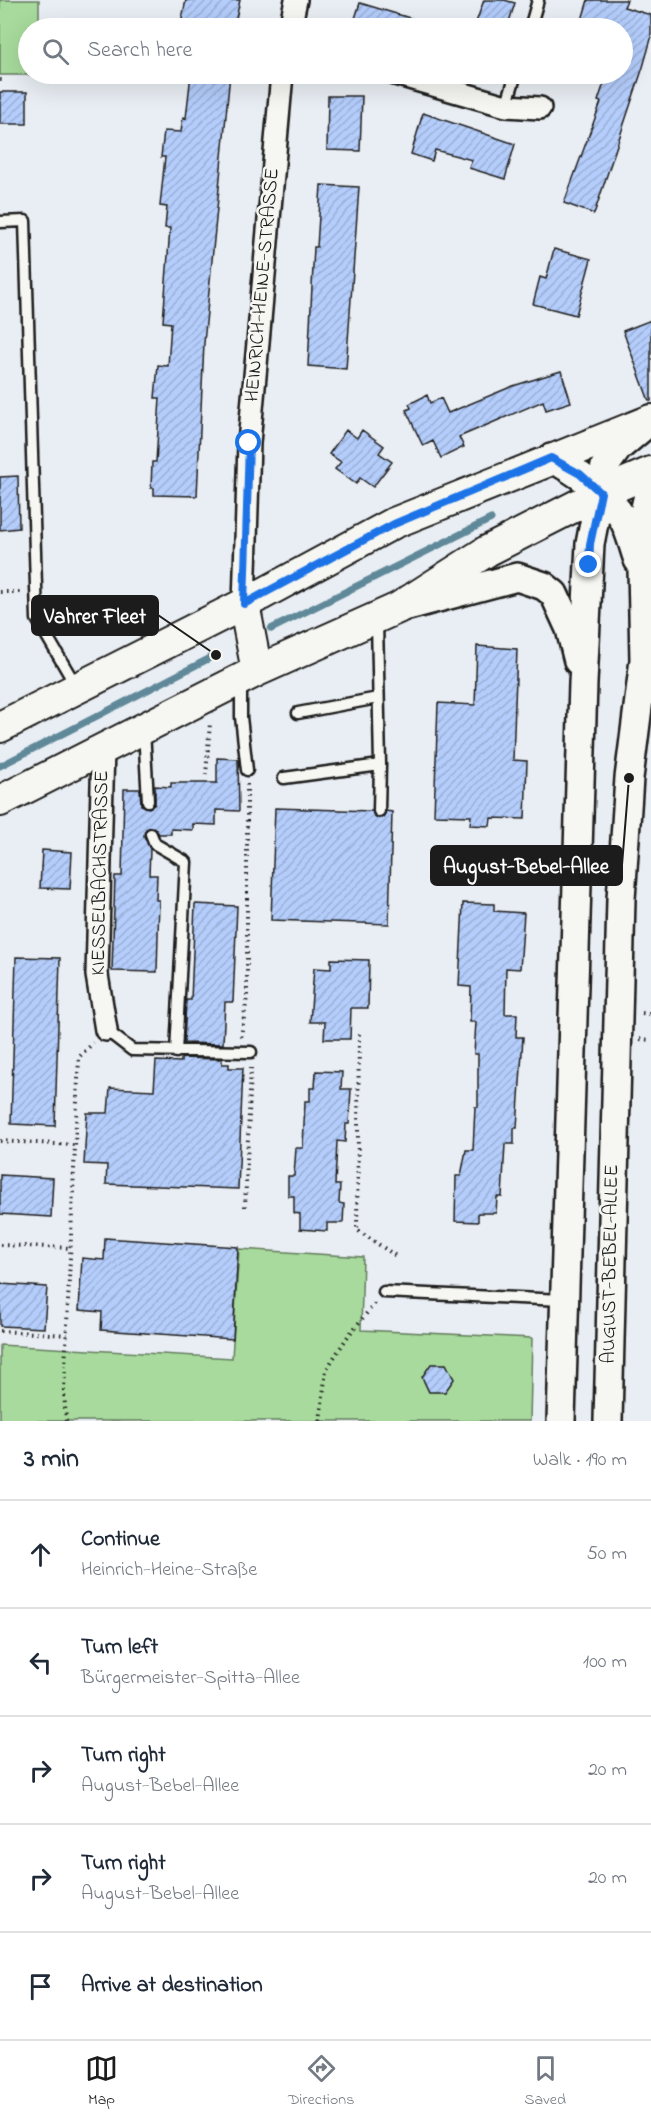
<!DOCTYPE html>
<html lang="en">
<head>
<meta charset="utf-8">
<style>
  body { margin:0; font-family:"Indie Flower",sans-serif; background:#f2f2f3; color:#1f2937 }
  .stop { position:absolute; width:18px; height:18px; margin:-14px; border:4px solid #1a73e8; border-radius:50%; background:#fff }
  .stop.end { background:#1a73e8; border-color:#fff; box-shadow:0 2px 6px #0008 }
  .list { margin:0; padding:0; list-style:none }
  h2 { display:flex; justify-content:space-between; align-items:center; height:78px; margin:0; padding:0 24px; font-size:26px }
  h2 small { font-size:20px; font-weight:400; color:#747a83 }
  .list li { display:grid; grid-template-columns:39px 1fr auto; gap:18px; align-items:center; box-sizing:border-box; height:108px; padding:0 24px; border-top:2px solid #e0e1e3 }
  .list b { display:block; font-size:22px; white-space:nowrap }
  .list p { margin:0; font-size:20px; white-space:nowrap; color:#747a83 }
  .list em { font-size:20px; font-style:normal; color:#747a83 }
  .icon { flex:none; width:33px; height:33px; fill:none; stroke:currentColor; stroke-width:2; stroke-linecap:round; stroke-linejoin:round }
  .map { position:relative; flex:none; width:651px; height:1421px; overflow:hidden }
  .search { position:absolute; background:#fff; box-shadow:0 6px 24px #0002; left:18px; right:18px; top:18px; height:66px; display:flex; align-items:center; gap:15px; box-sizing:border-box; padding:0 21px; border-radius:33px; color:#747a83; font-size:22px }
  .sheet { height:618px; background:#fff }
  nav { display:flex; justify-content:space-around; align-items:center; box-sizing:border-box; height:84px; border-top:2px solid #e0e1e3; background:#fff; font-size:16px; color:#747a83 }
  nav a { display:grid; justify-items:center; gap:3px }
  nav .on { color:#1c1c1c }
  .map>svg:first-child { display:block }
  .green { fill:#a7da9c; stroke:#627b5c; stroke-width:1.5 }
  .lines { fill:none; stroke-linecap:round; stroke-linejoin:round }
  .stream { stroke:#5f8899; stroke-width:7 }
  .building { fill:url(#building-hatch); stroke:#1c1c1c; stroke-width:1.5 }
  .service-casing { stroke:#1c1c1c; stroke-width:15 }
  .minor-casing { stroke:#1c1c1c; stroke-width:26 }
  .tertiary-casing { stroke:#1c1c1c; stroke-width:32 }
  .secondary-casing { stroke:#1c1c1c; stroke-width:34 }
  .path { stroke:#1c1c1c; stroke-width:4; stroke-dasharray:1.5 4.5; stroke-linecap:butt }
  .service { stroke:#f6f6f2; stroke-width:10 }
  .minor { stroke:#f6f6f2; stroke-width:21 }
  .tertiary { stroke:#f6f6f2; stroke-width:27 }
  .secondary { stroke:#f6f6f2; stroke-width:30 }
  .route { stroke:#1a73e8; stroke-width:8 }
  .labels { text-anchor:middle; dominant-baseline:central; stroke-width:5; stroke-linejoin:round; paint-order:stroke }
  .street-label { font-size:20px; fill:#1c1c1c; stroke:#f6f6f2 }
  .leader { fill:none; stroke:#1c1c1c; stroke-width:2 }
  .callout-dot { fill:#1c1c1c; stroke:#f6f6f2; stroke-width:2 }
  .callout { fill:#1c1c1c; stroke:#1c1c1c; stroke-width:2 }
  .callout-label { font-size:21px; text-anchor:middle; font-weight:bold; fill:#fff }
</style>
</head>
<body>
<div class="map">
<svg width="651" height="1421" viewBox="0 0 651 1421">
  <defs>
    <pattern id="building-hatch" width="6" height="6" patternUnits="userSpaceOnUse" patternTransform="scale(1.5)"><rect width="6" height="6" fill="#b4cdfb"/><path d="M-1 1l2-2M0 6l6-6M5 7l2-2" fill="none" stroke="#9aafd7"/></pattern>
  </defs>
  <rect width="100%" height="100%" fill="#e9eef4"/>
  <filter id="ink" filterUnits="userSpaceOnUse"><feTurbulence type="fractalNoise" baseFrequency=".0167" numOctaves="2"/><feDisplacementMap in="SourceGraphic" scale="12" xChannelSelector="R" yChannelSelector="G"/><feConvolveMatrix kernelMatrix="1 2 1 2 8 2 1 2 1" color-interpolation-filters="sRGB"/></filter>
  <g filter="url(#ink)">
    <!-- green -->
    <path class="green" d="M0 0H39V28H28V74L38 75H0Z
      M239 1249 363 1257 361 1330 532 1338 530 1421H0V1345L232 1358Z"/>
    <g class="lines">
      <!-- stream -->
      <path class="stream" d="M271 629 491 519
        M0 766 216 655"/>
    </g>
    <!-- building -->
    <path class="building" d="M186 0H240L234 28H180Z
      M484 0H504L515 3 507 28H474Z
      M588 0H627L624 7 651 15V39L643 67 594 214 564 203 601 102 598 101 607 74H622V28H609L582 20Z
      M360 3 430 24 429 28H352Z
      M191 74H230L204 343 197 496 154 495V488H151L152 462H156L160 398H155L158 365 168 366 171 323 163 322 170 228H165L167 207 160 206 165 157H161L164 131 181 132 183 117 186 118Z
      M0 92H27V124H0Z
      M328 96H362L360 151 327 150Z
      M423 113 515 144 505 179 469 168 472 160 435 150 432 161 411 154Z
      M321 185 359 187 346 369 308 366 314 247H317Z
      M554 249 591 259 576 315 533 304 540 277 546 279Z
      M651 320V401H649L623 331Z
      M561 371 571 402 546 410 543 401 459 437 464 447 441 458 433 441 423 446 406 410 411 408 409 404 427 395 430 403 441 398 448 413 513 386Z
      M346 430 357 438 362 430 384 446 379 453 392 462 373 487 360 478 356 484 335 469 341 462 329 454Z
      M18 476 19 528 0 530V477Z
      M477 646 517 649 513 760 527 761 525 819 491 818 490 826 470 825 471 816 434 815 438 703 475 705Z
      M217 758 238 759 239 811 216 810V825L193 824V830L171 829V834H159L153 827 146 829 144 836 150 849 149 875H157L156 900H159L157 972 112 971 115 876H122L124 789H140L141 805 149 808 155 804V786L171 787V783H217Z
      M275 808 372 811 378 818 383 817 386 811 392 812 389 924 271 920Z
      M42 850 72 852 70 889 40 888Z
      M463 903 494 904V911L524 913 520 969 506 968 505 1014H517L516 1037H523L517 1128H514V1144H505L502 1197H497L496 1213H478V1222L455 1221 456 1176H461L466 1150H473L475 1107H478V1054H474L476 1022H470L471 987 459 986Z
      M195 904 237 906 233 1002H225L223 1044 184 1043 186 1000H191Z
      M16 957 60 958 55 1126 11 1124Z
      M331 959 369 960 368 1008H351L350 1039H324L325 1022H310L314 968 331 969Z
      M181 1058 222 1059V1064H229V1068H243L238 1189 106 1184 107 1165 84 1164 87 1113H108L110 1088 154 1090 156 1061 181 1062Z
      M316 1071 342 1072 341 1089H351L349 1124H346L345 1142 337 1141 335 1185H340L339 1203 344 1204 343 1223H327V1231L300 1229V1214L294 1213V1196H288V1176H294L296 1148H303L305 1101H310V1088H315Z
      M0 1175 53 1178 51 1217 0 1214Z
      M105 1238 238 1247 233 1339 101 1330 102 1312 79 1310 82 1258 104 1260Z
      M0 1284 47 1287 44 1328 0 1326Z
      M431 1364H446L454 1379 445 1392H429L422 1377Z"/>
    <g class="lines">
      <!-- service casing -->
      <g class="service-casing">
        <path id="service" d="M530 28 538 0
          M506 106 516 74
          M0 222 25 221 37 619 76 686
          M241 684V717L247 770
          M298 713 378 698
          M144 730 148 801
          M284 778 380 765 377 621
          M379 811 380 765
          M151 834 155 844 186 862 176 1052
          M106 1030 132 1050 251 1052
          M384 1292 563 1300"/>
      </g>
      <!-- minor casing -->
      <g class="minor-casing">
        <path id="minor" d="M290 28 296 0
          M395 74 506 106 540 108
          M244 604 249 443 282 74
          M103 748 97 975 106 1030"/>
      </g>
      <!-- tertiary casing -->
      <g class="tertiary-casing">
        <path id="tertiary" d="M551 458C579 473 607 492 623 519 630 531 633 547 638 560
          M408 606 517 577 544 586 554 594 570 629 578 661
          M561 1421 583 683 590 544 605 466 618 448 644 426
          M608 1421 621 899 629 778 644 660 642 569 646 546 644 512 651 482"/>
      </g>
      <!-- secondary casing -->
      <g class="secondary-casing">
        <path id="secondary" d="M244 604 257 671
          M0 727 244 604 394 523 651 420
          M0 801 257 671 398 608 487 551 601 493 651 472"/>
      </g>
      <!-- path -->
      <path class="path" d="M0 80H5
        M0 592H20
        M206 775 210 723
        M642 1013 651 1014
        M359 1034 357 1230 396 1256
        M241 1037 247 997V784
        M640 1039 651 1040
        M0 1141 74 1145
        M245 1207 251 1068
        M0 1245 71 1248
        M0 1331 68 1335
        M66 1421 64 1391 79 1057 93 1043
        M320 1421 326 1370 348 1336 375 1303"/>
      <!-- service -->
      <use href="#service" class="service"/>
      <!-- minor -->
      <use href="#minor" class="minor"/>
      <!-- tertiary -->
      <use href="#tertiary" class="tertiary"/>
      <!-- secondary -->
      <use href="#secondary" class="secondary"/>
    </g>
  </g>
  <g class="lines" filter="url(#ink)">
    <!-- route -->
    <path class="route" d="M249 443 244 604 394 524 551 458 580 474 601 493 590 544 589 565"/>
  </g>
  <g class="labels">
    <!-- street labels -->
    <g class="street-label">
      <text transform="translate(263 285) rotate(-85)">HEINRICH-HEINE-STRASSE</text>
      <text transform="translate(101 873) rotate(-89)">KIESSELBACHSTRASSE</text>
      <text transform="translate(611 1264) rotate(-89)">AUGUST-BEBEL-ALLEE</text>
    </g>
  </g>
  <!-- callouts -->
  <path class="leader" d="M216 655L158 615M629 778L622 865"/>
  <g class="callout-dot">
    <circle cx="216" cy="655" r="6"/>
    <circle cx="629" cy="778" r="6"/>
  </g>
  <g class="callout">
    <rect x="32" y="596" width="126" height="39" rx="6"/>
    <rect x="431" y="846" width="191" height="39" rx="6"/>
  </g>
  <g class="callout-label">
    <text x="95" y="623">Vahrer Fleet</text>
    <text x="526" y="873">August-Bebel-Allee</text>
  </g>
</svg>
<div class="stop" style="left:249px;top:443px"></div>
<div class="stop end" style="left:589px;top:565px"></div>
<div class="search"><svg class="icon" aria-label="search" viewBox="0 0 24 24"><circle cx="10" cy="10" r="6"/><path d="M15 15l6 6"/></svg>Search here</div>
</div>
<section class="sheet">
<h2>3 min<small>Walk · 190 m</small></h2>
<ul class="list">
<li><svg class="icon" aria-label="ahead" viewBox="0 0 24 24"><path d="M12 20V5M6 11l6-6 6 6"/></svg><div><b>Continue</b><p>Heinrich-Heine-Straße</p></div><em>50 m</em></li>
<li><svg class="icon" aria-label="left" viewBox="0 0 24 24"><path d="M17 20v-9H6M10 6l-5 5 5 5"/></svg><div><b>Turn left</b><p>Bürgermeister-Spitta-Allee</p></div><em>100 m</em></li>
<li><svg class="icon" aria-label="right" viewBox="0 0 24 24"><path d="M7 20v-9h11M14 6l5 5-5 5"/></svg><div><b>Turn right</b><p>August-Bebel-Allee</p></div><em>20 m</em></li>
<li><svg class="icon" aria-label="right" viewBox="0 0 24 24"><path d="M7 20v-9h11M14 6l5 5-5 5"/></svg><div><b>Turn right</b><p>August-Bebel-Allee</p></div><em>20 m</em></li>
<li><svg class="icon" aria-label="arrive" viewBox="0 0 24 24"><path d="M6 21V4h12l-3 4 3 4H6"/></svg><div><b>Arrive at destination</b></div></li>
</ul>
</section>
<nav>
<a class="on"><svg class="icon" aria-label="map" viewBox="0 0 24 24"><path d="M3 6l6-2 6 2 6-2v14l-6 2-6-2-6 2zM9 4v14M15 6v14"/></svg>Map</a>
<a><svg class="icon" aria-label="directions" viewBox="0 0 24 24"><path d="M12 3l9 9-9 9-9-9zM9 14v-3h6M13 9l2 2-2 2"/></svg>Directions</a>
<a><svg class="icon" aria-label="saved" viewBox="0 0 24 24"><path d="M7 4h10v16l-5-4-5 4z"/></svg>Saved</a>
</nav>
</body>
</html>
